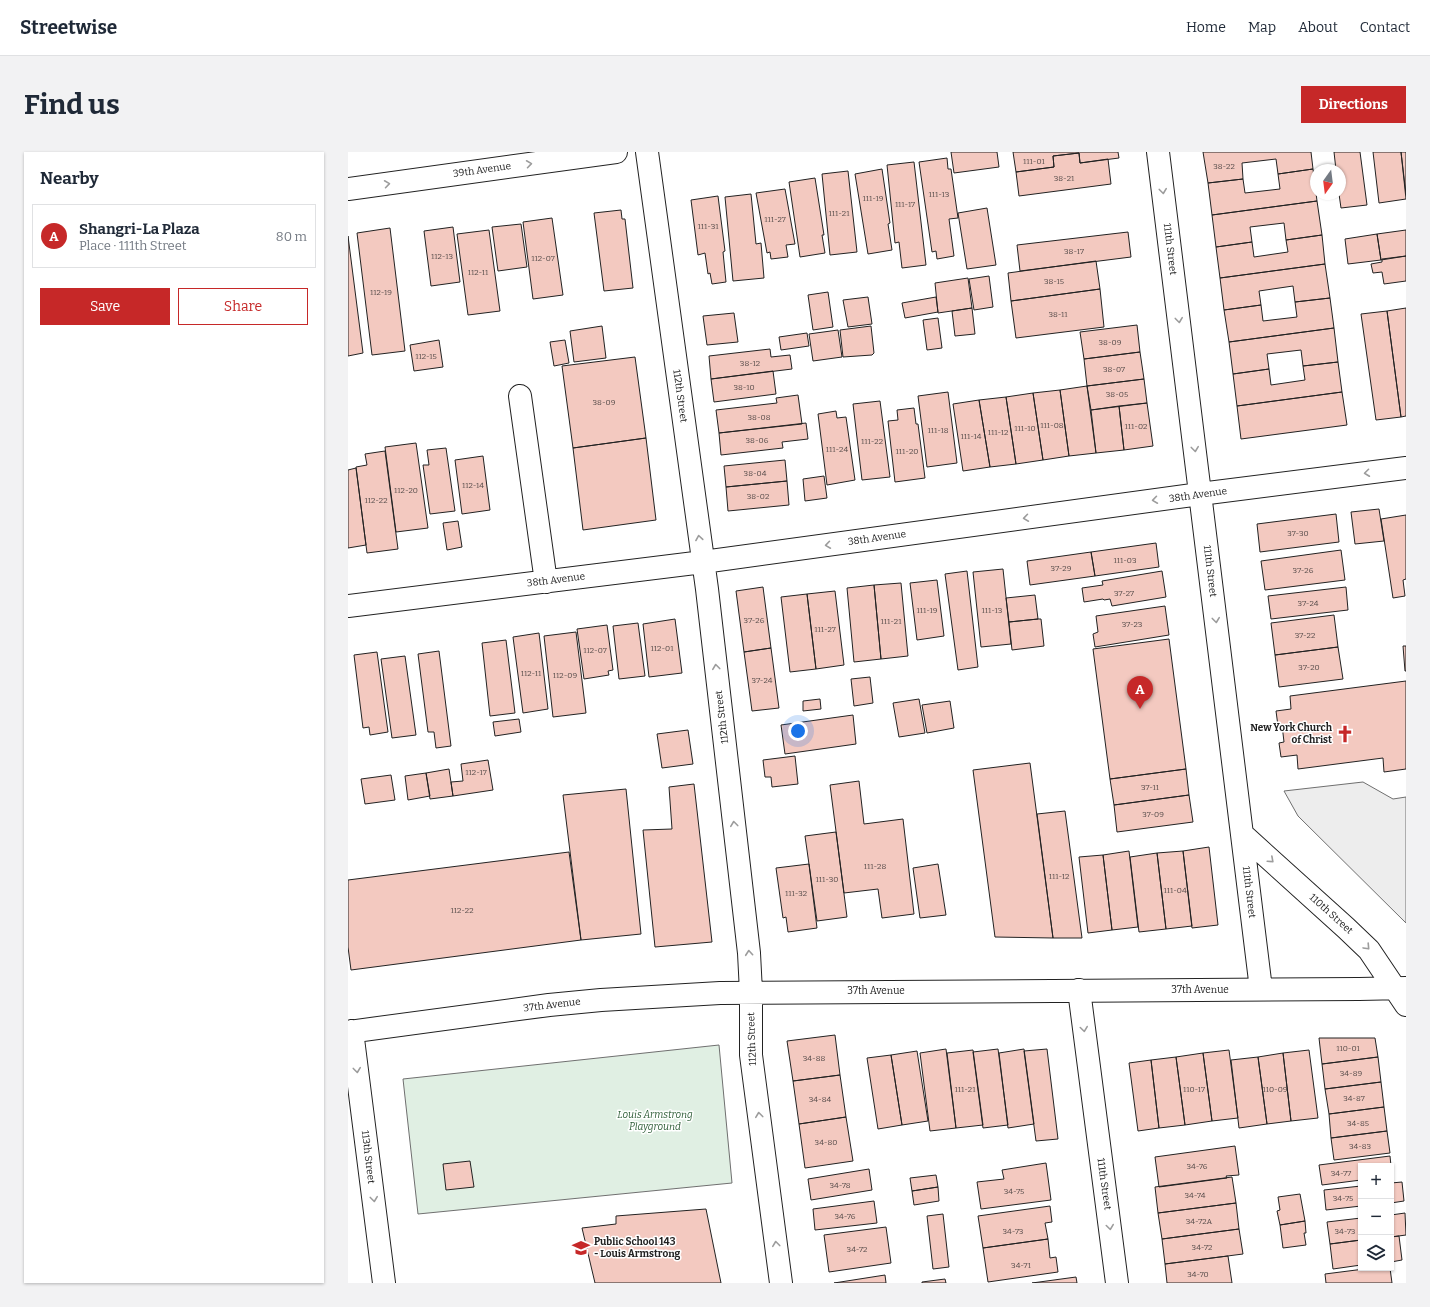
<!DOCTYPE html>
<html lang="en">
<head>
<meta charset="utf-8">
<style>
  body { margin:0; font-family:Bitter,serif; background:#f2f2f3; color:#1f2937 }
  .controls { position:absolute; right:12px; bottom:12px; display:grid; overflow:hidden; border-radius:0px; box-shadow:0 1px 3px #0004 }
  .controls button { width:36px; height:36px; display:grid; place-items:center; padding:0; border:0; border-bottom:1px solid #e0e1e3; background:#fff; color:#1f2937; font:20px sans-serif }
  .compass { position:absolute; left:962px; top:12px; width:36px; height:36px; border-radius:50%; background:#fff; box-shadow:0 1px 3px #0004; rotate:194deg }
  .you { position:absolute; left:450px; top:579px; width:14px; height:14px; margin:-10px; border:3px solid #fff; border-radius:50%; background:#1a73e8; box-shadow:0 0 0 6px #1a73e833 }
  .badge { display:grid; place-items:center; width:26px; height:26px; border-radius:50%; background:#c62828; color:#fff; font-size:13px; font-weight:700 }
  .pin { position:absolute; translate:-50% -33px; filter:drop-shadow(0 1px 2px #0008) }
  .pin::after { content:''; position:absolute; top:21px; width:14px; height:12px; background:inherit; clip-path:polygon(0 0,100% 0,50% 100%) }
  .list { margin:0; padding:0; list-style:none }
  h2 { display:flex; justify-content:space-between; align-items:center; height:52px; margin:0; padding:0 16px; font-size:17px }
  h2 small { font-size:13px; font-weight:400; color:#747a83 }
  .list li { display:grid; grid-template-columns:26px 1fr auto; gap:12px; align-items:center; box-sizing:border-box; height:64px; margin:0 8px 8px; padding:0 8px; border:1px solid #e0e1e3; border-radius:0px }
  .list b { display:block; font-size:15px; white-space:nowrap }
  .list p { margin:0; font-size:13px; white-space:nowrap; color:#747a83 }
  .list em { font-size:13px; font-style:normal; color:#747a83 }
  .actions { display:flex; gap:8px; padding:12px 16px }
  .actions a { flex:1; padding:9px 0; border:1px solid #c62828; border-radius:0px; text-align:center; font-size:14px; color:#c62828 }
  .actions .main { background:#c62828; color:#fff }
  .icon { flex:none; width:22px; height:22px; fill:none; stroke:currentColor; stroke-width:2; stroke-linecap:round; stroke-linejoin:round }
  .map { position:relative; flex:none; width:1058px; height:1131px; overflow:hidden; border-radius:0px }
  header { display:flex; align-items:center; gap:24px; box-sizing:border-box; height:56px; padding:0 20px; background:#fff; border-bottom:1px solid #e0e1e3 }
  header strong { font-size:19px }
  nav { display:flex; gap:22px; margin-inline-start:auto; font-size:14px }
  .intro { display:flex; align-items:center; justify-content:space-between; box-sizing:border-box; height:96px; padding:0 24px }
  h1 { margin:0; font-size:28px }
  .button { padding:10px 18px; border-radius:0px; background:#c62828; color:#fff; font-size:14px; font-weight:700 }
  main { display:flex; gap:24px; padding:0 24px }
  aside { flex:1; background:#fff; border-radius:0px; box-shadow:0 1px 3px #0004 }
  .map>svg:first-child { display:block }
  .green { fill:#e0efe3; stroke:#6f6f6f }
  .parking { fill:#ededed; stroke:#6f6f6f }
  .building { fill:#f3c9c0; stroke:#222 }
  .lines { fill:none; stroke-linecap:round; stroke-linejoin:round }
  .minor-casing { stroke:#222; stroke-width:24 }
  .minor { stroke:#fff; stroke-width:22 }
  .oneway { stroke:#9c9c9c }
  .labels { text-anchor:middle; dominant-baseline:central; stroke-width:3; stroke-linejoin:round; paint-order:stroke }
  .number-label { font-size:8px; fill:#564c4a }
  .street-label { font-size:10px; fill:#222; stroke:#fff }
  .poi-label { font-size:10px; font-weight:bold; fill:#222; stroke:#fff; text-anchor:end }
  .park-label { font-size:10px; font-style:italic; fill:#2f5e38; stroke:#fff }
</style>
</head>
<body>
<header>
<strong>Streetwise</strong>
<nav><a>Home</a><a>Map</a><a>About</a><a>Contact</a></nav>
</header>
<div class="intro"><h1>Find us</h1><a class="button">Directions</a></div>
<main>
<aside>
<h2>Nearby<small></small></h2>
<ul class="list">
<li><span class="badge">A</span><div><b>Shangri-La Plaza</b><p>Place · 111th Street</p></div><em>80 m</em></li>
</ul>
<div class="actions"><a class="main">Save</a><a>Share</a></div>
</aside>
<div class="map">
<svg width="1058" height="1131" viewBox="0 0 1058 1131">
  <rect width="100%" height="100%" fill="#fff"/>
  <!-- green -->
  <path class="green" d="M371 893 384 1031 70 1062 55 927Z"/>
  <!-- parking -->
  <path class="parking" d="M1015 630 1045 647 1058 645V771L950 664 936 639Z"/>
  <!-- building -->
  <path class="building" d="M603 0H649L651 15 606 21Z
    M665 0H770L771 6 732 11 731 1 705 4 706 15 668 20Z
    M855 0H963L965 17 930 22 928 7 894 11 895 27 860 31Z
    M986 0H1012L1019 53 993 56 991 42H992V18H988Z
    M1025 0H1053L1058 47 1031 51Z
    M1053 0H1058V42Z
    M731 1 732 11 760 7 763 32 671 44 668 20 706 15 705 4Z
    M599 6 600 17H603L610 66 601 67 606 104 589 107 588 99 584 100 571 10Z
    M566 10 578 113 554 116 551 90 547 91 539 13Z
    M534 17 542 71 540 72 544 98 520 102 507 22Z
    M965 17 969 49 864 63 860 31 895 27 897 41 932 37 930 22Z
    M500 19 509 100 482 103 474 22Z
    M467 26 476 83H474L477 101 452 105 441 30Z
    M437 37 447 92 438 93 440 105 423 107 422 100 419 101 408 41Z
    M403 42 408 92 413 91 416 126 385 129 377 45Z
    M370 44 377 99 375 100 378 130 364 132 362 121 360 122 357 101 350 103 343 48Z
    M969 49 974 83 938 88 936 71 902 75 904 90 868 95 864 63Z
    M639 56 648 113 619 117 610 61Z
    M273 58 274 67H277L285 136 256 139 246 61Z
    M204 66 215 143 185 147 175 70Z
    M173 72 179 115 150 119 144 75Z
    M105 75 112 130 83 134 76 79Z
    M42 76 57 199 24 203 9 81Z
    M141 78 152 159 120 163 109 82Z
    M1058 78V104L1033 108 1029 82Z
    M780 80 783 105 672 119 669 93Z
    M1029 82 1033 108 1000 112 997 87Z
    M974 83 977 112 872 126 868 95 904 90 906 105 940 100 938 88Z
    M0 84 15 201 0 204Z
    M1058 104V129L1036 132 1034 120 1025 121 1023 112 1034 110V107Z
    M748 109 752 137 663 149 660 121Z
    M977 112 982 146 947 150 945 134 911 139 913 153 876 158 872 126Z
    M641 124 645 155 626 158 621 127Z
    M620 126 624 156 590 161 587 131Z
    M752 137 756 175 668 186 663 149Z
    M480 140 485 175 465 178 460 143Z
    M520 145 524 172 500 175 495 148Z
    M588 145 590 160 557 166 554 151Z
    M982 146 986 176 881 190 876 158 913 153 915 169 949 165 947 150Z
    M624 156 627 182 607 184 604 159Z
    M1058 156V264L1053 265 1039 159Z
    M1039 159 1053 265 1028 268 1013 162Z
    M386 161 390 190 359 193 355 164Z
    M590 166 594 196 579 198 575 168Z
    M789 173 792 200 736 207 732 180Z
    M254 174 258 206 226 210 222 179Z
    M523 174 526 201 524 203 495 205 492 178Z
    M986 176 990 210 955 214 953 198 919 202 921 217 885 222 881 190Z
    M490 178 494 205 465 209 461 182Z
    M459 181 461 194 433 198 431 185Z
    M91 188 95 215 66 219 62 193Z
    M217 188 221 211 206 214 202 190Z
    M422 197 423 205 442 203 444 217 363 227 361 204Z
    M792 200 796 227 739 234 736 207Z
    M287 205 298 286 225 296 214 214Z
    M990 210 994 240 889 254 885 222 921 217 923 233 957 228 955 214Z
    M425 219 428 242 366 250 363 227Z
    M796 227 799 251 743 258 739 234Z
    M739 234 748 301 721 304 712 238Z
    M712 238 721 304 695 308 685 241Z
    M600 240 609 311 579 315 570 244Z
    M994 240 999 273 893 287 889 254Z
    M685 241 695 308 668 312 658 245Z
    M450 243 454 272 371 281 368 258 429 251 428 246Z
    M658 245 668 312 642 315 631 248Z
    M631 248 642 315 615 319 605 252Z
    M532 249 542 325 514 328 505 252Z
    M799 251 805 294 776 298 771 254Z
    M771 254 776 298 748 301 743 258Z
    M566 256 568 272H570L577 326 547 330 540 269 550 268 549 258Z
    M488 259 489 266 498 265 507 328 479 333 470 262Z
    M458 271 460 287 434 290 435 296 373 303 371 281Z
    M298 286 308 368 235 378 225 296Z
    M68 291 80 376 48 380 37 295Z
    M98 296 107 359 82 362 75 313H81L79 298Z
    M37 299 50 397 19 401 8 315 19 313 17 302Z
    M135 304 142 358 114 362 107 308Z
    M437 308 439 329 378 335 376 314Z
    M8 316 18 393 0 396V318Z
    M476 324 479 346 457 349 455 327Z
    M439 329 441 353 380 359 378 335Z
    M1031 357 1036 389 1007 392 1003 360Z
    M988 362 991 390 912 400 909 372Z
    M1058 363V427L1055 428 1057 444 1045 446 1033 367Z
    M110 369 114 395 99 398 95 371Z
    M808 391 811 415 747 424 743 400Z
    M993 398 997 428 917 438 913 409Z
    M743 400 747 424 682 433 679 409Z
    M655 417 663 492 633 495 625 420Z
    M619 419 630 515 610 518 597 422Z
    M814 419 818 445 764 454 762 447 756 448 755 447 736 450 734 436 755 433 754 429Z
    M589 428 596 484 569 488 562 431Z
    M553 431 560 504 533 507 526 433Z
    M526 433 533 507 506 510 499 436Z
    M415 435 423 496 396 500 388 439Z
    M998 435 1000 458 923 467 920 444Z
    M487 439 496 513 468 517 459 442Z
    M459 442 468 517 442 520 433 445Z
    M687 443 690 467 661 470 658 446Z
    M817 454 821 483 747 495 745 482 750 480 748 464Z
    M986 463 990 495 927 503 923 471Z
    M327 467 334 521 301 525 295 472Z
    M690 467H693L696 494 664 498 661 470Z
    M290 471 297 524 271 527 265 474Z
    M259 473 265 518 260 519 261 523 236 527 229 477Z
    M228 480 238 561 205 565 196 484Z
    M191 481 200 557 175 561 165 485Z
    M821 487 838 617 762 627 745 497Z
    M158 488 167 561 142 564 134 491Z
    M1055 494H1058V519H1057Z
    M990 495 995 527 931 535 927 503Z
    M423 496 431 556 404 559 396 500Z
    M91 499 103 594 88 596 86 580H80L70 502Z
    M29 500 40 580 22 583 21 575 15 576 6 503Z
    M57 504 68 583 44 586 33 507Z
    M522 525 525 551 506 554 503 527Z
    M1058 529V617L1036 620 1035 606 950 617 949 603 933 605 931 591 936 590 934 573 930 574 928 559 943 557 942 544Z
    M472 547 473 557 455 559V549Z
    M571 547 577 581 551 585 545 551Z
    M602 549 606 576 579 581 574 553Z
    M505 563 508 592 437 602 433 573Z
    M171 567 173 580 147 584 145 570Z
    M340 578 345 612 314 616 309 582Z
    M447 604 450 632 424 635 423 625H417L415 608Z
    M140 608 145 638 105 644 103 630 115 629 113 612Z
    M682 611 705 786 647 785 625 618Z
    M101 617 105 644 82 647 78 621Z
    M838 617 841 643 766 653 762 627Z
    M78 621 82 644 60 648 57 624Z
    M43 623 47 648 17 652 13 627Z
    M511 629 516 672 555 667 566 762 534 766 530 737 496 741 482 633Z
    M346 632 364 790 307 795 295 678 324 677 321 635Z
    M278 637 293 782 233 788 215 643Z
    M841 643 845 670 769 680 766 653Z
    M717 659 734 786H705L689 662Z
    M488 680 499 765 469 769 457 684Z
    M861 695 870 773 844 776 835 699Z
    M781 699 790 775 764 778 755 703Z
    M835 699 844 774 818 777 809 701Z
    M221 700 233 788 3 818 0 795V728Z
    M809 701 818 777 791 780 782 705Z
    M755 703 764 778 740 781 731 705Z
    M461 712 469 776 440 780 438 765 435 766 428 716Z
    M590 712 598 763 572 766 565 716Z
    M487 883 492 923 445 929 439 889Z
    M971 886H1027L1030 905 974 912Z
    M598 897 608 976 582 979 572 901Z
    M650 897 660 973 635 976 625 900Z
    M676 897 686 972 660 976 651 901Z
    M699 897 710 987 688 989 676 899Z
    M625 898 635 973 608 976 599 901Z
    M881 898 890 966 864 969 855 901Z
    M961 898 970 966 943 969 935 901Z
    M569 899 580 969 554 973 543 903Z
    M855 901 864 969 837 973 828 905Z
    M935 901 943 969 919 972 910 905Z
    M543 903 554 973 530 977 519 906Z
    M828 905 837 973 811 976 803 908Z
    M910 905 919 972 891 976 883 908Z
    M1030 905 1033 930 977 937 974 912Z
    M803 908 811 976 790 979 781 911Z
    M492 923 498 965 451 972 445 929Z
    M1033 930 1036 955 981 962 977 937Z
    M1036 955 1039 979 983 986 981 962Z
    M498 965 505 1009 457 1016 451 972Z
    M1039 979 1042 1001 986 1008 983 986Z
    M887 994 891 1023 878 1024 879 1026 811 1035 807 1005Z
    M1042 1004 1043 1014H1013V1028L974 1033 971 1013Z
    M122 1009 126 1035 98 1038 95 1012Z
    M698 1011 703 1048 633 1057 629 1030 656 1027 654 1018Z
    M521 1017 524 1038 463 1048 460 1027Z
    M588 1023 590 1035 564 1039 562 1026Z
    M884 1025 888 1051 810 1061 807 1035Z
    M1054 1030 1056 1049 1043 1051V1031Z
    M1013 1034V1054L978 1058 976 1038Z
    M590 1035 591 1049 566 1053 564 1039Z
    M952 1042 957 1069 932 1073 929 1059 932 1058 930 1045Z
    M526 1049 529 1071 467 1078 465 1057Z
    M888 1051 891 1077 814 1087 810 1061Z
    M702 1054 704 1070 697 1071 700 1087 635 1096 630 1064Z
    M358 1057 373 1131H247L234 1076 268 1072V1064Z
    M1057 1061 1058 1083 1043 1085V1063Z
    M595 1062 601 1115 585 1117 579 1064Z
    M1013 1066V1088L982 1092 979 1070Z
    M957 1069 958 1081H956L958 1093 935 1096 932 1073Z
    M538 1075 543 1111 481 1120 476 1083Z
    M891 1077 895 1102 817 1112 814 1087Z
    M1051 1084 1054 1108 1043 1110V1085Z
    M700 1087 702 1106 708 1105 710 1120 640 1130 635 1096Z
    M1013 1088V1113L985 1117 982 1092Z
    M880 1104 884 1131H819L817 1112Z
    M1024 1116H1042L1044 1131H978L977 1122Z
    M537 1123 538 1131H486Z
    M728 1125 729 1131H684Z
    M597 1127 598 1131H574V1130Z"/>
  <g class="lines">
    <!-- minor casing -->
    <g class="minor-casing">
      <path id="minor" d="M299 0 359 437 401 801 403 840V903L433 1131
        M810 0 913 837
        M0 37 268 0
        M172 244 198 430
        M0 454 355 410 852 342 1058 316
        M894 682 998 776 1021 798 1058 853
        M731 838 769 1131
        M4 879 36 1131
        M0 880 201 853 253 848 372 841 1011 837 1058 836"/>
    </g>
    <!-- minor -->
    <use href="#minor" class="minor"/>
  </g>
  <!-- one-way arrows -->
  <defs><path id="oneway-chevron" d="M-2-3.5L2.5 0L-2 3.5" fill="none" stroke-width="1.6" stroke-linecap="round" stroke-linejoin="round"/></defs>
  <g class="oneway">
    <use href="#oneway-chevron" transform="translate(181 12) rotate(-8)"/>
    <use href="#oneway-chevron" transform="translate(39 32) rotate(-8)"/>
    <use href="#oneway-chevron" transform="translate(815 39) rotate(83)"/>
    <use href="#oneway-chevron" transform="translate(831 168) rotate(83)"/>
    <use href="#oneway-chevron" transform="translate(847 297) rotate(83)"/>
    <use href="#oneway-chevron" transform="translate(1019 321) rotate(173)"/>
    <use href="#oneway-chevron" transform="translate(807 348) rotate(172)"/>
    <use href="#oneway-chevron" transform="translate(678 366) rotate(172)"/>
    <use href="#oneway-chevron" transform="translate(351 386) rotate(-99)"/>
    <use href="#oneway-chevron" transform="translate(480 393) rotate(172)"/>
    <use href="#oneway-chevron" transform="translate(868 468) rotate(83)"/>
    <use href="#oneway-chevron" transform="translate(368 515) rotate(-97)"/>
    <use href="#oneway-chevron" transform="translate(386 672) rotate(-97)"/>
    <use href="#oneway-chevron" transform="translate(923 708) rotate(42)"/>
    <use href="#oneway-chevron" transform="translate(1019 795) rotate(47)"/>
    <use href="#oneway-chevron" transform="translate(401 801) rotate(-95)"/>
    <use href="#oneway-chevron" transform="translate(736 877) rotate(82)"/>
    <use href="#oneway-chevron" transform="translate(9 918) rotate(83)"/>
    <use href="#oneway-chevron" transform="translate(411 963) rotate(-97)"/>
    <use href="#oneway-chevron" transform="translate(26 1047) rotate(83)"/>
    <use href="#oneway-chevron" transform="translate(762 1075) rotate(82)"/>
    <use href="#oneway-chevron" transform="translate(428 1092) rotate(-97)"/>
  </g>
  <!-- icons -->
  <defs>
    <g id="church-bare" transform="scale(1.38)"><path d="M-1.2-6h2.4v3.5h3.3v2.4h-3.3V6h-2.4V-.1h-3.3v-2.4h3.3Z" fill="#c62828" stroke="#fff" stroke-width="2.5" paint-order="stroke"/></g>
    <g id="school-bare" transform="scale(1.38)"><path d="M0-5L7-2L0 1L-7-2ZM-4 1L0 2.5L4 1V4Q0 6-4 4Z" fill="#c62828" stroke="#fff" stroke-width="2.5" paint-order="stroke"/></g>
  </defs>
  <g fill-rule="evenodd">
    <use href="#church-bare" x="997" y="582"/>
    <use href="#school-bare" x="233" y="1096"/>
  </g>
  <g class="labels">
    <!-- number labels -->
    <g class="number-label">
      <text x="686" y="9">111-01</text>
      <text x="876" y="14">38-22</text>
      <text x="716" y="26">38-21</text>
      <text x="591" y="42">111-13</text>
      <text x="525" y="46">111-19</text>
      <text x="557" y="52">111-17</text>
      <text x="491" y="61">111-21</text>
      <text x="427" y="67">111-27</text>
      <text x="360" y="74">111-31</text>
      <text x="726" y="99">38-17</text>
      <text x="94" y="104">112-13</text>
      <text x="195" y="106">112-07</text>
      <text x="130" y="120">112-11</text>
      <text x="706" y="129">38-15</text>
      <text x="33" y="140">112-19</text>
      <text x="710" y="162">38-11</text>
      <text x="762" y="190">38-09</text>
      <text x="78" y="204">112-15</text>
      <text x="402" y="211">38-12</text>
      <text x="766" y="217">38-07</text>
      <text x="396" y="235">38-10</text>
      <text x="769" y="242">38-05</text>
      <text x="256" y="250">38-09</text>
      <text x="411" y="265">38-08</text>
      <text x="704" y="273">111-08</text>
      <text x="788" y="274">111-02</text>
      <text x="677" y="276">111-10</text>
      <text x="590" y="278">111-18</text>
      <text x="650" y="280">111-12</text>
      <text x="623" y="284">111-14</text>
      <text x="409" y="288">38-06</text>
      <text x="524" y="289">111-22</text>
      <text x="489" y="297">111-24</text>
      <text x="559" y="299">111-20</text>
      <text x="407" y="321">38-04</text>
      <text x="125" y="333">112-14</text>
      <text x="58" y="338">112-20</text>
      <text x="410" y="344">38-02</text>
      <text x="28" y="348">112-22</text>
      <text x="950" y="381">37-30</text>
      <text x="777" y="408">111-03</text>
      <text x="713" y="416">37-29</text>
      <text x="955" y="418">37-26</text>
      <text x="776" y="441">37-27</text>
      <text x="960" y="451">37-24</text>
      <text x="579" y="458">111-19</text>
      <text x="644" y="458">111-13</text>
      <text x="406" y="468">37-26</text>
      <text x="543" y="469">111-21</text>
      <text x="784" y="472">37-23</text>
      <text x="477" y="477">111-27</text>
      <text x="957" y="483">37-22</text>
      <text x="314" y="496">112-01</text>
      <text x="247" y="498">112-07</text>
      <text x="961" y="515">37-20</text>
      <text x="183" y="521">112-11</text>
      <text x="217" y="523">112-09</text>
      <text x="414" y="528">37-24</text>
      <text x="128" y="620">112-17</text>
      <text x="802" y="635">37-11</text>
      <text x="805" y="662">37-09</text>
      <text x="527" y="714">111-28</text>
      <text x="711" y="724">111-12</text>
      <text x="479" y="727">111-30</text>
      <text x="827" y="738">111-04</text>
      <text x="448" y="741">111-32</text>
      <text x="114" y="758">112-22</text>
      <text x="1000" y="896">110-01</text>
      <text x="466" y="906">34-88</text>
      <text x="1003" y="921">34-89</text>
      <text x="617" y="937">111-21</text>
      <text x="846" y="937">110-17</text>
      <text x="927" y="937">110-09</text>
      <text x="1006" y="946">34-87</text>
      <text x="472" y="947">34-84</text>
      <text x="1010" y="971">34-85</text>
      <text x="478" y="990">34-80</text>
      <text x="1012" y="994">34-83</text>
      <text x="849" y="1014">34-76</text>
      <text x="993" y="1021">34-77</text>
      <text x="492" y="1033">34-78</text>
      <text x="666" y="1039">34-75</text>
      <text x="847" y="1043">34-74</text>
      <text x="995" y="1046">34-75</text>
      <text x="497" y="1064">34-76</text>
      <text x="851" y="1069">34-72A</text>
      <text x="665" y="1079">34-73</text>
      <text x="997" y="1079">34-73</text>
      <text x="854" y="1095">34-72</text>
      <text x="509" y="1097">34-72</text>
      <text x="673" y="1113">34-71</text>
      <text x="850" y="1122">34-70</text>
    </g>
    <!-- street labels -->
    <g class="street-label">
      <text transform="translate(134 18) rotate(-8)">39th Avenue</text>
      <text transform="translate(822 97) rotate(83)">111th Street</text>
      <text transform="translate(332 244) rotate(82)">112th Street</text>
      <text transform="translate(850 343) rotate(-8)">38th Avenue</text>
      <text transform="translate(529 386) rotate(-8)">38th Avenue</text>
      <text transform="translate(862 419) rotate(83)">111th Street</text>
      <text transform="translate(208 428) rotate(-7)">38th Avenue</text>
      <text transform="translate(374 565) rotate(-97)">112th Street</text>
      <text transform="translate(901 740) rotate(83)">111th Street</text>
      <text transform="translate(983 762) rotate(42)">110th Street</text>
      <text x="852" y="838">37th Avenue</text>
      <text x="528" y="839">37th Avenue</text>
      <text transform="translate(204 853) rotate(-7)">37th Avenue</text>
      <text transform="translate(404 887) rotate(-92)">112th Street</text>
      <text transform="translate(20 1005) rotate(83)">113th Street</text>
      <text transform="translate(756 1032) rotate(82)">111th Street</text>
    </g>
    <!-- poi labels -->
    <g class="poi-label">
      <text x="984" y="576">New York Church<tspan x="984" dy="12">of Christ</tspan></text>
      <text x="246" y="1090" text-anchor="start">Public School 143<tspan x="246" dy="12">- Louis Armstrong</tspan></text>
    </g>
    <!-- park labels -->
    <g class="park-label">
      <text x="307" y="963">Louis Armstrong<tspan x="307" dy="12">Playground</tspan></text>
    </g>
  </g>
</svg>
<div class="controls">
<button>+</button>
<button>−</button>
<button><svg class="icon" aria-label="layers" viewBox="0 0 24 24"><path d="M12 4l9 5-9 5-9-5zM3 14l9 5 9-5"/></svg></button>
</div>
<svg class="compass" viewBox="-18 -18 36 36"><path d="M0-13l5 13h-10z" fill="#e53935"/><path d="M0 13l5-13h-10z" fill="#747a83"/></svg>
<div class="you"></div>
<div class="pin badge" style="left:792px;top:557px">A</div>
</div>
</main>
</body>
</html>
